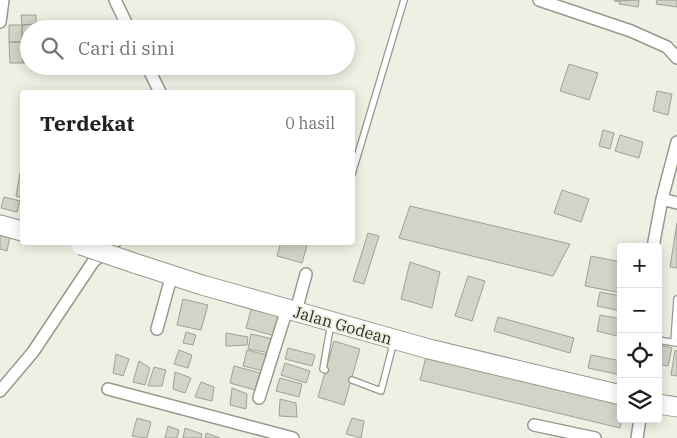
<!DOCTYPE html>
<html lang="id">
<head>
<meta charset="utf-8">
<style>
  body { margin:0; font-family:"IBM Plex Serif",serif; background:#f2f2f2; color:#202124 }
  .controls { position:absolute; right:15px; bottom:15px; display:grid; overflow:hidden; border-radius:5px; box-shadow:0 2px 12px #0003 }
  .controls button { width:45px; height:45px; display:grid; place-items:center; padding:0; border:0; border-bottom:1px solid #e0e0e0; background:#fff; color:#202124; font:25px sans-serif }
  .list { margin:0; padding:0; list-style:none }
  h2 { display:flex; justify-content:space-between; align-items:center; height:65px; margin:0; padding:0 20px; font-size:21px }
  h2 small { font-size:16px; font-weight:400; color:#757577 }
  .icon { flex:none; width:28px; height:28px; fill:none; stroke:currentColor; stroke-width:2; stroke-linecap:round; stroke-linejoin:round }
  .map { position:relative; flex:none; width:677px; height:438px; overflow:hidden }
  .search { position:absolute; background:#fff; box-shadow:0 2px 12px #0003; left:20px; top:20px; width:335px; height:55px; display:flex; align-items:center; gap:12px; box-sizing:border-box; padding:0 18px; border-radius:28px; color:#757577; font-size:19px }
  .panel { position:absolute; background:#fff; box-shadow:0 2px 12px #0003; left:20px; top:90px; width:335px; height:155px; border-radius:5px }
  .map>svg:first-child { display:block }
  .building { fill:#d1d4c7; stroke:#9ea194 }
  .lines { fill:none; stroke-linecap:round; stroke-linejoin:round }
  .service-casing { stroke:#96998c; stroke-width:8 }
  .minor-casing { stroke:#96998c; stroke-width:14 }
  .primary-casing { stroke:#96998c; stroke-width:21 }
  .service { stroke:#fff; stroke-width:5.5 }
  .minor { stroke:#fff; stroke-width:11 }
  .primary { stroke:#fff; stroke-width:19 }
  .primary-bridge-casing { stroke:#96998c; stroke-width:21; stroke-linecap:butt }
  .primary-bridge { stroke:#fff; stroke-width:19 }
  .labels { text-anchor:middle; dominant-baseline:central; stroke-width:4; stroke-linejoin:round; paint-order:stroke }
  .street-label { font-size:16px; fill:#2d2f29; stroke:#edf0e2 }
</style>
</head>
<body>
<div class="map">
<svg width="677" height="438" viewBox="0 0 677 438">
  <rect width="100%" height="100%" fill="#edf0e2"/>
  <!-- building -->
  <path class="building" d="M639 0 638 7 619 4 620 1H614Z
    M657 0H677V7L656 4Z
    M21 15H36V24L22 25Z
    M36 24 37 29H29V42H22V25Z
    M9 25H22V42H9Z
    M9 42H22L23 63H10Z
    M22 42H29V63H23Z
    M569 64 598 73 589 100 560 91Z
    M657 91 672 94 668 115 653 111Z
    M603 130 614 133 610 149 599 146Z
    M620 135 643 142 639 158 615 151Z
    M20 173 22 174V198L16 196Z
    M562 190 589 199 581 222 554 213Z
    M4 197 20 201 17 212 1 208Z
    M410 206 570 244 553 276 399 238Z
    M677 223V268L670 267Z
    M368 233 379 236 364 284 353 281Z
    M0 234 10 236 7 251 0 249Z
    M281 242H308L302 263 277 256Z
    M591 256 621 262V293L585 286Z
    M410 262 440 272 432 308 401 299Z
    M468 276 485 281 472 321 455 316Z
    M600 292 621 296V311L597 306Z
    M183 299 208 305 201 330 177 325Z
    M252 306 281 314 275 336 246 328Z
    M600 315 621 319V337L597 331Z
    M498 317 574 338 570 353 494 331Z
    M186 332 196 335 193 345 183 343Z
    M226 333 248 337 247 345 226 346Z
    M251 334 273 339 270 353 248 349Z
    M334 341 360 349 344 405 318 397Z
    M660 345 672 348 668 366 658 364Z
    M288 348 315 355 312 366 285 359Z
    M179 350 192 355 188 368 174 364Z
    M247 350 267 355 263 371 243 366Z
    M675 350 677 351V376L671 375Z
    M116 354 129 359 123 376 113 373Z
    M591 355 621 361V375L588 368Z
    M426 357 621 404 622 419 620 428 420 380Z
    M139 361 150 368 145 385 133 382Z
    M285 363 310 371 306 383 281 375Z
    M234 366 260 373 255 390 230 383Z
    M154 367 166 370 162 386H148Z
    M175 372 191 378 185 393 173 389Z
    M280 378 302 384 299 397 276 391Z
    M201 382 214 387 212 401 195 397Z
    M232 388 247 394 246 409 230 405Z
    M280 399 296 403 297 417 279 416Z
    M137 418 151 422 147 438 132 436Z
    M352 418 364 421 361 438 346 434Z
    M168 426 179 430 177 438H165Z
    M185 428 202 434 201 438H183Z
    M206 433 220 438H205Z"/>
  <g class="lines">
    <!-- service casing -->
    <g class="service-casing">
      <path id="service" d="M352 174 404 0
        M658 340 676 343
        M674 342 677 299
        M325 370 323 369 331 323
        M352 380 381 391 394 341"/>
    </g>
    <!-- minor casing -->
    <g class="minor-casing">
      <path id="minor" d="M115 0 129 29
        M539 0 631 31 667 47 677 58
        M0 22 3 0
        M147 66 160 92
        M662 199 677 203
        M653 247 662 199 677 142
        M296 311 306 274
        M157 329 172 274
        M108 389 293 438
        M0 391 33 352 93 262 115 242
        M259 398 287 309
        M534 425 595 438
        M637 438 640 419"/>
    </g>
    <!-- primary casing -->
    <g class="primary-casing">
      <path id="primary" d="M0 225 22 231
        M134 263 202 285 429 349 621 395
        M658 404 677 407"/>
    </g>
    <!-- service -->
    <use href="#service" class="service"/>
    <!-- minor -->
    <use href="#minor" class="minor"/>
    <!-- primary -->
    <use href="#primary" class="primary"/>
    <!-- primary-bridge casing -->
    <g class="primary-bridge-casing">
      <path id="primary-bridge" d="M81 245 134 263"/>
    </g>
    <!-- primary-bridge -->
    <use href="#primary-bridge" class="primary-bridge"/>
  </g>
  <g class="labels">
    <!-- street labels -->
    <g class="street-label">
      <text transform="translate(343 325) rotate(16)">Jalan Godean</text>
    </g>
  </g>
</svg>
<div class="controls">
<button>+</button>
<button>−</button>
<button><svg class="icon" aria-label="locate" viewBox="0 0 24 24"><circle cx="12" cy="12" r="6"/><path d="M12 2v4M12 18v4M2 12h4M18 12h4"/></svg></button>
<button><svg class="icon" aria-label="layers" viewBox="0 0 24 24"><path d="M12 4l9 5-9 5-9-5zM3 14l9 5 9-5"/></svg></button>
</div>
<div class="search"><svg class="icon" aria-label="search" viewBox="0 0 24 24"><circle cx="10" cy="10" r="6"/><path d="M15 15l6 6"/></svg>Cari di sini</div>
<section class="panel">
<h2>Terdekat<small>0 hasil</small></h2>
<ul class="list">
</ul>
</section>
</div>
</body>
</html>
